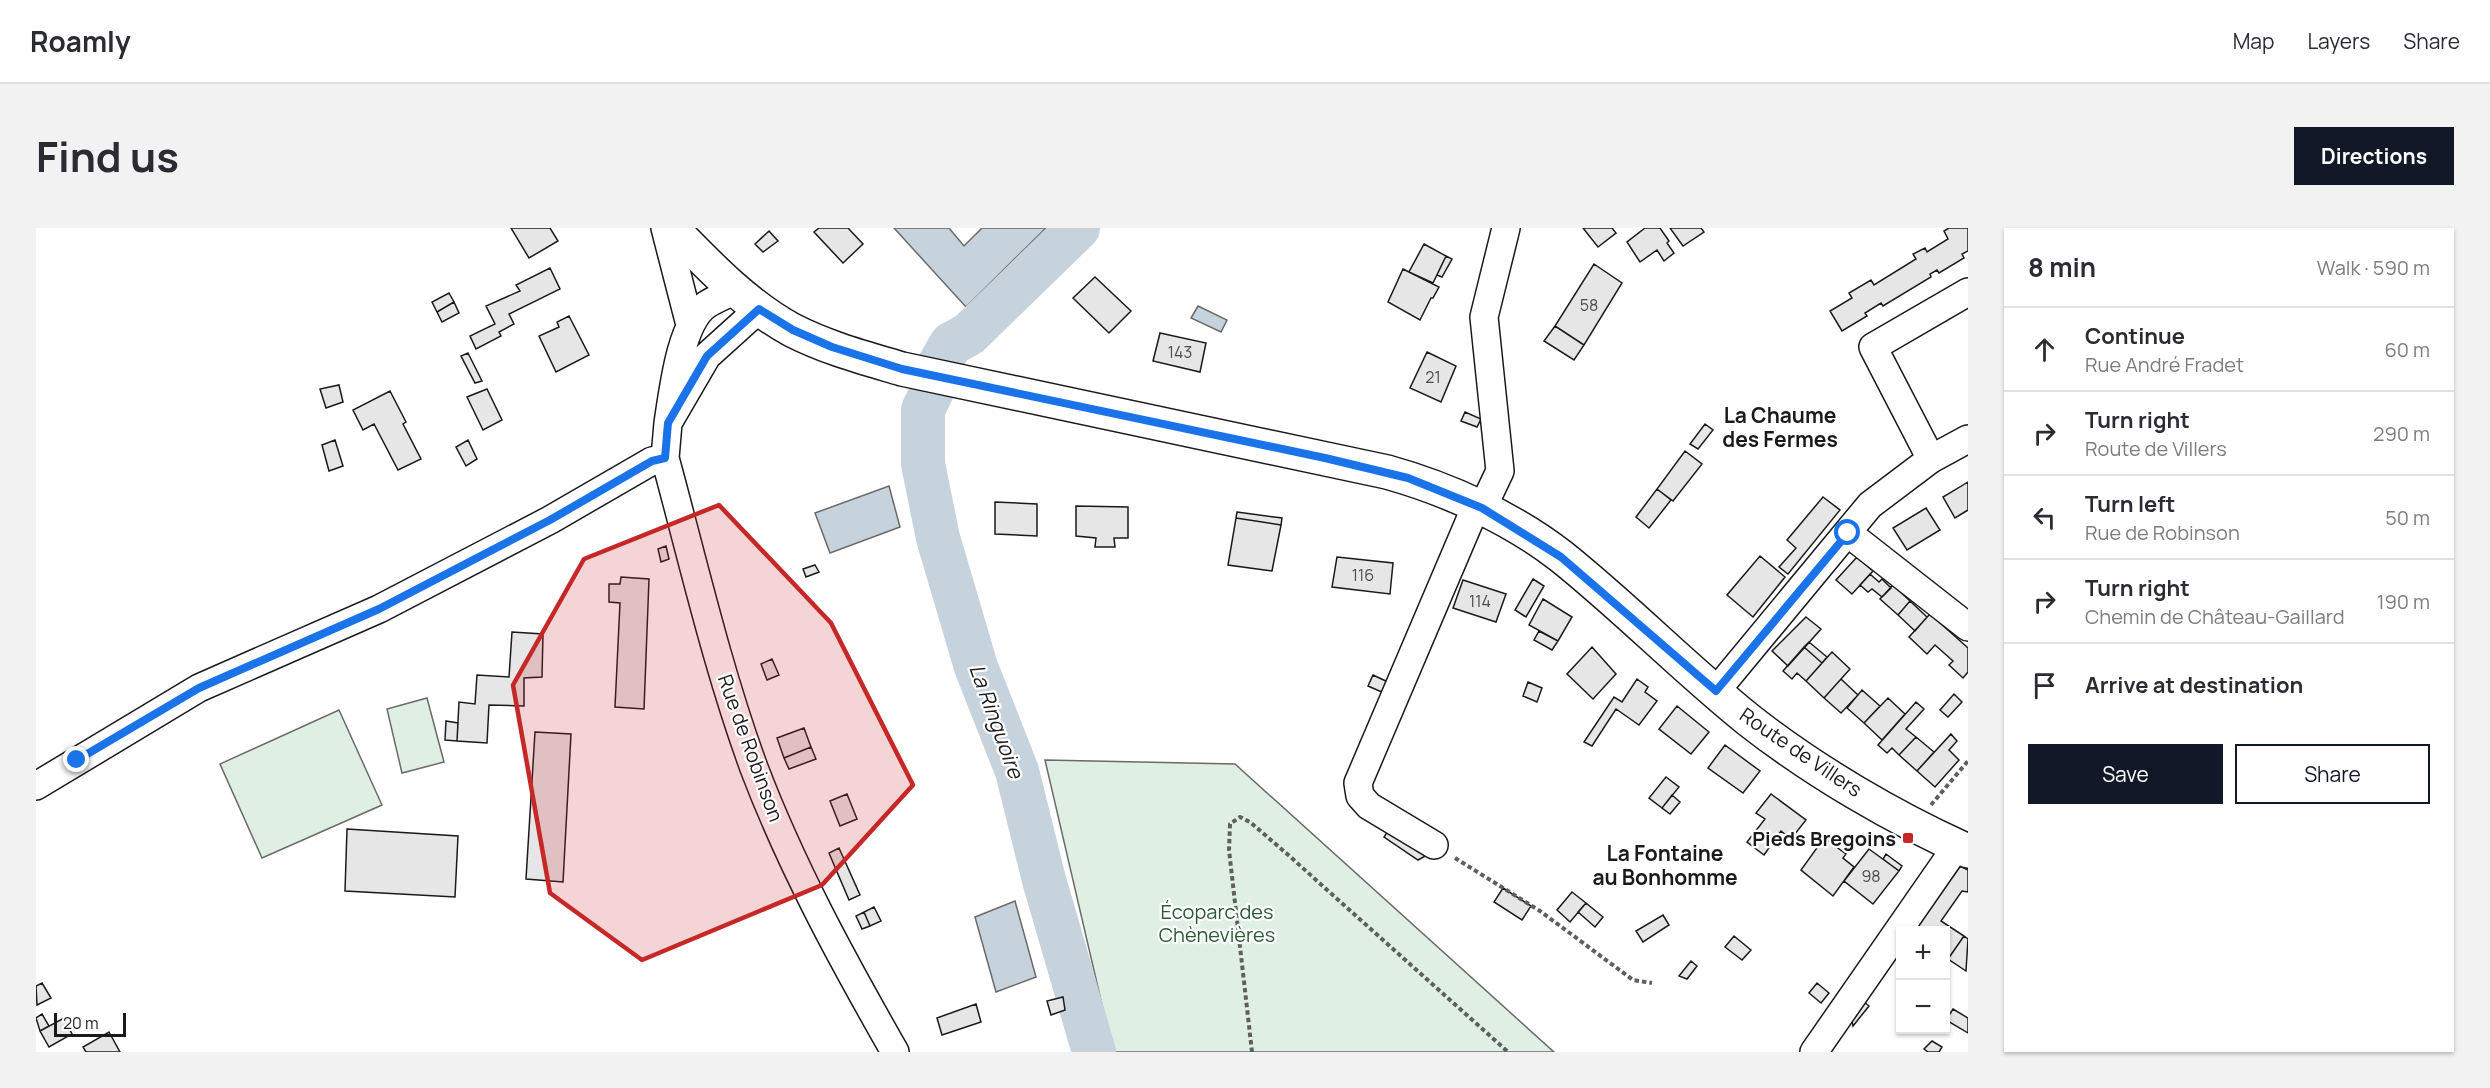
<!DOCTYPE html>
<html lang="en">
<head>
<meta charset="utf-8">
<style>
  body { margin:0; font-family:Manrope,sans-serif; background:#f2f2f3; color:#2b2b33 }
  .controls { position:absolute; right:18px; bottom:18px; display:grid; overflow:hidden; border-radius:0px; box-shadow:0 2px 4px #0004 }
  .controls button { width:54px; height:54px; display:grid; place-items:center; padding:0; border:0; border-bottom:2px solid #e1e1e2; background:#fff; color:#2b2b33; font:30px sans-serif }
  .scale { position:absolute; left:18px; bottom:15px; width:72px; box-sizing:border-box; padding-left:6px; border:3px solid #1a1a1a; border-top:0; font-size:16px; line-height:21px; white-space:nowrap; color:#1a1a1a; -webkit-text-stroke:4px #fff; paint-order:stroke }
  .stop { position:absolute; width:18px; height:18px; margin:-14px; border:4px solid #1a73e8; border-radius:50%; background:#fff }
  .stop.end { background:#1a73e8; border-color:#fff; box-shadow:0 2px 6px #0008 }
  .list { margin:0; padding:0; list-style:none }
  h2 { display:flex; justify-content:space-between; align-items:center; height:78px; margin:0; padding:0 24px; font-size:26px }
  h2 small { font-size:20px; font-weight:400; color:#7c7c81 }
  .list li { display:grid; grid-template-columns:39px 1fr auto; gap:18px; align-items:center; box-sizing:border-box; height:84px; padding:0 24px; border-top:2px solid #e1e1e2 }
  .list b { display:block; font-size:22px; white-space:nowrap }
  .list p { margin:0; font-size:20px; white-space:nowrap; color:#7c7c81 }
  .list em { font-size:20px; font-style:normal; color:#7c7c81 }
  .actions { display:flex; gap:12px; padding:18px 24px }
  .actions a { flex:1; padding:14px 0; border:2px solid #111827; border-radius:0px; text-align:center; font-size:21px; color:#111827 }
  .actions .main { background:#111827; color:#fff }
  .icon { flex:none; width:33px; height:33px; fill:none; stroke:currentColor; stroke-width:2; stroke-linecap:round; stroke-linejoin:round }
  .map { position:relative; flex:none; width:1932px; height:824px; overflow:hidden; border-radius:0px }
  header { display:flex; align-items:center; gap:36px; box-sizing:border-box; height:84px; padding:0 30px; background:#fff; border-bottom:2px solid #e1e1e2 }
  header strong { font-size:28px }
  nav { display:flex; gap:33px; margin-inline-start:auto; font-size:21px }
  .intro { display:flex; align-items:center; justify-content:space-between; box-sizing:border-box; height:144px; padding:0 36px }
  h1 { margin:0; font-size:42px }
  .button { padding:15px 27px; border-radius:0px; background:#111827; color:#fff; font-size:21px; font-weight:700 }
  main { display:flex; gap:36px; padding:0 36px }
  aside { flex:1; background:#fff; border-radius:0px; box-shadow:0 2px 4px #0004 }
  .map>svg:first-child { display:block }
  .green { fill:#e0efe3; stroke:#6a6a6a; stroke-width:1.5 }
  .water { fill:#c6d2dc; stroke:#6a6a6a; stroke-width:1.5 }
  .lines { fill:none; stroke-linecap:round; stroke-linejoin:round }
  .river { stroke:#c6d2dc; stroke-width:44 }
  .building { fill:#e6e6e6; stroke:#1a1a1a; stroke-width:1.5 }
  .minor-casing { stroke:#1a1a1a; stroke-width:30 }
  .major-casing { stroke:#1a1a1a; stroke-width:36 }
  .path { stroke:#5f5f5f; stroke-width:4; stroke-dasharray:4.5 3; stroke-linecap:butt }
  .minor { stroke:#fff; stroke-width:27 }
  .major { stroke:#fff; stroke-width:33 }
  .route { stroke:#1a73e8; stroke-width:8 }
  .marked { fill:#c62828; fill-opacity:0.2; stroke:#c62828; stroke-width:4.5; stroke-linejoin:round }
  .poi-dot { fill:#c62828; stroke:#fff; stroke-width:2 }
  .labels { text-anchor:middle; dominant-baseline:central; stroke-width:4.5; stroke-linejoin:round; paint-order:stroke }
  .number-label { font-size:16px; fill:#4d4d4d }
  .street-label { font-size:20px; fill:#1a1a1a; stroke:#fff }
  .poi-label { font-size:20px; font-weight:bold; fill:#1a1a1a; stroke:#fff; text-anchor:end }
  .park-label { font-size:20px; fill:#2b5a34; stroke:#fff }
  .neighbourhood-label { font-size:21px; font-weight:bold; fill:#1a1a1a; stroke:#fff }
  .water-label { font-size:21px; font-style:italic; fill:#1a1a1a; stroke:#fff }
</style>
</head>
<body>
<header>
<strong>Roamly</strong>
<nav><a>Map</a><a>Layers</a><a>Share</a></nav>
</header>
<div class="intro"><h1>Find us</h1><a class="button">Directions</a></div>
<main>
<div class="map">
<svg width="1932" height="824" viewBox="0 0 1932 824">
  <rect width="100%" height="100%" fill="#fff"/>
  <!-- green -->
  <path class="green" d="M391 470 408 534 366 545 351 481Z
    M303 482 346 577 226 630 184 536Z
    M1009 532 1199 536 1518 824H1077Z"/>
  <!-- water -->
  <path class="water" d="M858 0H913L928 18 946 0H1010L930 79Z
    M1162 78 1191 92 1185 104 1155 90Z
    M853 258 864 299 794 325 779 285Z
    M979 673 1000 749 960 764 939 689Z"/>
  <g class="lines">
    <!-- river -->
    <path class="river" d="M903 137 915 116 933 106 1042 0
      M897 161 887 182V236L902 310 940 439 981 543 1008 652 1058 824"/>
  </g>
  <!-- building -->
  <path class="building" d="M475 0H514L522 13 493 30Z
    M783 0H812L827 16 807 35 778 4Z
    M1547 0H1576L1580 5 1562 19Z
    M1609 0H1624L1633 13 1631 15 1638 25 1628 33 1621 22 1604 34 1591 14Z
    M1634 0H1665L1668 4 1647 18Z
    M1913 0H1932V23L1926 26 1928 30 1903 45 1901 42 1894 46 1895 49 1847 78 1845 75 1829 85 1831 88 1806 103 1794 83 1816 70 1813 65 1835 52 1838 57 1880 31 1877 26 1889 20 1891 24 1912 11 1908 3Z
    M733 3 742 13 727 24 719 16Z
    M1388 16 1410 28 1397 55 1373 44Z
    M1410 28 1416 31 1406 49 1401 47Z
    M1558 36 1586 55 1548 117 1519 98Z
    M514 40 524 61 473 86 478 96 463 104 465 108 440 121 434 108 459 96 450 78 484 63 480 57Z
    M1367 41 1403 59 1397 70H1395L1384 92 1352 74Z
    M1059 49 1095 83 1073 105 1037 70Z
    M413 65 418 74 401 84 396 74Z
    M418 74 423 85 406 94 401 84Z
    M533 88 553 127 520 144 503 108 523 99 521 94Z
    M1519 98 1548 117 1538 132 1508 113Z
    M1124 105 1170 115 1164 144 1117 133Z
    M1391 124 1420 138 1405 174 1374 160Z
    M432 125 446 153 439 155 425 128Z
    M303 157 307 174 290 180 284 161Z
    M451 161 466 192 447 202 431 169Z
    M354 163 370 194 367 196 385 231 362 242 338 196 327 202 317 182Z
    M1429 184 1445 191 1441 199 1425 193Z
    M1669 196 1677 202 1662 221 1654 216Z
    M299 212 307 238 293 243 286 217Z
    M432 212 441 231 430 238 420 219Z
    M1649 223 1666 236 1637 273 1621 261Z
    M1932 254V282L1919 290 1907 269Z
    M1621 261 1635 272 1613 300 1600 289Z
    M1787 269 1804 282 1752 346 1743 339 1760 320 1751 312Z
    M959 274 1001 276V308L959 306Z
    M1040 278 1092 279V310H1078L1079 319H1059L1060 310 1040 308Z
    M1890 280 1904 302 1871 322 1857 300Z
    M1201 284 1246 290 1245 297 1200 290Z
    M1200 290 1245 297 1236 343 1192 337Z
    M630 318 633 331 625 334 622 321Z
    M1724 328 1749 349 1717 389 1691 367Z
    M1301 329 1357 335 1354 366 1296 359Z
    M1821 329 1837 343 1816 366 1800 352Z
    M779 337 783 344 770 349 767 341Z
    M1834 346 1843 354 1846 351 1855 360 1846 369 1836 361 1832 364 1824 357Z
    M585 349 613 351 608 481 579 479 584 375 573 374V356H584Z
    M1497 351 1508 358 1490 389 1479 382Z
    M1427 352 1470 366 1460 394 1417 380Z
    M1857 357 1874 373 1862 387 1844 371Z
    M1507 371 1536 389 1522 413 1493 397Z
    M1874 373 1891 389 1879 403 1862 387Z
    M1894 386 1932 420V444L1927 450 1913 437 1917 433 1899 417 1891 426 1873 409Z
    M1770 389 1785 401 1752 438 1736 423Z
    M1503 403 1522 413 1516 422 1498 412Z
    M476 404 507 406 506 449 488 450V478L453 477 451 515 421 513 423 474 439 476 441 447 473 449Z
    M1773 414 1791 429 1786 435 1768 419Z
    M1556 419 1580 446 1557 471 1531 446Z
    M1768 419 1786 435 1770 453 1761 445 1756 451 1747 443Z
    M1796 424 1814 441 1788 470 1770 453Z
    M736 431 743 447 731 452 725 436Z
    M1337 447 1352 454 1348 465 1332 458Z
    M1601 451 1612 459 1609 464 1621 473 1603 497 1580 481 1556 518 1548 514 1578 469 1586 474Z
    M1805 451 1822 467 1805 485 1788 470Z
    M1492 454 1506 460 1501 474 1487 468Z
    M1826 462 1844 478 1828 495 1811 480Z
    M1918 466 1926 474 1912 489 1904 482Z
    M1852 470 1869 486 1846 512 1828 495Z
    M1880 474 1888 481 1870 501 1880 509 1863 527 1856 520 1851 525 1842 517Z
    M1641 478 1673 504 1655 526 1623 501Z
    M410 493 422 495 421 513 409 512Z
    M768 500 775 519 748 530 741 510Z
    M499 504 535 506 527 654 490 651Z
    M1915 506 1921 513 1913 522 1923 532 1899 559 1881 543Z
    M1880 509 1898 524 1881 543 1863 527Z
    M1689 517 1724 543 1707 565 1672 540Z
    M775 519 780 531 753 541 748 530Z
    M1630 549 1643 559 1626 580 1613 570Z
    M811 566 821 591 804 598 794 573Z
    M1735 566 1770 592 1755 611 1745 603 1728 627 1711 614 1729 591 1720 585Z
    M1636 567 1644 574 1634 586 1626 580Z
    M1354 600 1393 626 1382 632 1348 609Z
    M311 601 422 608 419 669 309 663Z
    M1788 610 1810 626 1807 630 1818 639 1797 668 1765 642Z
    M803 620 824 667 813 672 793 625Z
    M1833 621 1863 643 1837 676 1808 653Z
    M1850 626 1866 638 1863 643 1847 631Z
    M1924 638 1932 642V664L1926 663 1905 693 1928 708 1912 731 1910 729V702H1877Z
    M1467 660 1495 678 1486 692 1458 674Z
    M1536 664 1550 675 1534 694 1521 682Z
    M1550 675 1567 689 1559 699 1542 684Z
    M838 679 845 693 834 698 828 684Z
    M828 684 834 698 826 701 820 688Z
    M1627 687 1633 697 1607 714 1600 703Z
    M1698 708 1715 722 1706 732 1689 719Z
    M1928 708 1932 711 1930 743 1912 731Z
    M1655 733 1661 738 1651 751 1643 748Z
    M6 755 15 770 1 777 0 758Z
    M1781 755 1793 765 1785 775 1773 765Z
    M1027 769 1029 782 1015 787 1011 773Z
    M1827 773 1833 778 1817 798 1815 789Z
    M940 776 945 794 906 807 901 790Z
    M1917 781 1932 790V805L1910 792Z
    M6 786 13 798 4 803 0 790Z
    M28 790 36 806 13 819 4 803Z
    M73 804 84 824H50L47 819Z
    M1896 813 1906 819 1903 824H1892L1888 821Z"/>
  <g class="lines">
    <!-- minor casing -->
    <g class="minor-casing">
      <path id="minor" d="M629 0 654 97
        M699 62C690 67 679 71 670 77 644 96 637 164 632 195L671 128 723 81
        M632 195 629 230C657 333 681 439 718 540 756 640 806 731 859 824
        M1895 231 1837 119 1932 64
        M1446 281 1464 243 1448 89 1470 0
        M1812 305 1932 399
        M1680 463 1834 277 1895 231 1932 211
        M0 558 163 460 343 381 514 292 616 233 629 230
        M1398 617 1333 578 1324 568 1322 555 1440 278
        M1778 824 1921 618"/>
    </g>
    <!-- major casing -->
    <g class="major-casing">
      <path id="major" d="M636 0C673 38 710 77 756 102 791 120 829 130 866 141L1351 244C1412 261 1476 290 1526 329 1591 381 1649 441 1714 493 1778 543 1858 590 1932 623"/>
    </g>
    <!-- path -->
    <path class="path" d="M1895 577 1932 533
      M1419 630 1504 683 1597 752 1616 755
      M1216 824 1193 622 1194 596 1204 589 1214 594 1250 625 1472 824"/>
    <!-- minor -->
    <use href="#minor" class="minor"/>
    <!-- major -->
    <use href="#major" class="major"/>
  </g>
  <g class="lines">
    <!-- route -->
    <path class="route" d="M41 532 163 460 343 381 514 292 616 233 629 230 632 195 671 128 723 81 757 102 796 119 866 141 1289 230 1372 250 1446 280 1525 329 1680 463 1812 305"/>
  </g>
  <!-- marked area -->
  <path class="marked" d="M683 277 795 395 877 557 786 657 606 732 514 665 477 457 548 331Z"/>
  <!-- markers -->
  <rect class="poi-dot" x="1866" y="604" width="12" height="12" rx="3"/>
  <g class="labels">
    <!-- number labels -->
    <g class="number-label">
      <text x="1553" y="77">58</text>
      <text x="1144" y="124">143</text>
      <text x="1397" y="149">21</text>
      <text x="1327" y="347">116</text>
      <text x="1444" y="373">114</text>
      <text x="1835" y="648">98</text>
    </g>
    <!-- street labels -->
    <g class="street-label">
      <text transform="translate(715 520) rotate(70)">Rue de Robinson</text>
      <text transform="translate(1765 524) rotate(34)">Route de Villers</text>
    </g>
    <!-- poi labels -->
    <g class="poi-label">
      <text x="1860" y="610">Pieds Bregoins</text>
    </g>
    <!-- park labels -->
    <g class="park-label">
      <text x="1181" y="683">Écoparc des<tspan x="1181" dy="23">Chènevières</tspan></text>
    </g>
    <!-- neighbourhood labels -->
    <g class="neighbourhood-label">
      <text x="1744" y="187">La Chaume<tspan x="1744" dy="24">des Fermes</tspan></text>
      <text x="1629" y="625">La Fontaine<tspan x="1629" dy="24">au Bonhomme</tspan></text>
    </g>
    <!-- water labels -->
    <g class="water-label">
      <text transform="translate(961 493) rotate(70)">La Ringuoire</text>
    </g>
  </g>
</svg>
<div class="controls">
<button>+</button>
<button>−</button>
</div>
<div class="scale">20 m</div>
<div class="stop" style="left:1812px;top:305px"></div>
<div class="stop end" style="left:41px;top:532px"></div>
</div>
<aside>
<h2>8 min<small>Walk · 590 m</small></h2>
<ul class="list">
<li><svg class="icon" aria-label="ahead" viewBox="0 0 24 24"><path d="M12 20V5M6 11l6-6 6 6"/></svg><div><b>Continue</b><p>Rue André Fradet</p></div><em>60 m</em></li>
<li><svg class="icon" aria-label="right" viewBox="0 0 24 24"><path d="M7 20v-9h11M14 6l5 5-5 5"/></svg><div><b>Turn right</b><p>Route de Villers</p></div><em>290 m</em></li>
<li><svg class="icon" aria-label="left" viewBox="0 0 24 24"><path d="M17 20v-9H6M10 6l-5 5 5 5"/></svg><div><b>Turn left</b><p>Rue de Robinson</p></div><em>50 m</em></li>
<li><svg class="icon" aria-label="right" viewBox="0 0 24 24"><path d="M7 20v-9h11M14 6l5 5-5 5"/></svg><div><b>Turn right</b><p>Chemin de Château-Gaillard</p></div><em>190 m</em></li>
<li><svg class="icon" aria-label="arrive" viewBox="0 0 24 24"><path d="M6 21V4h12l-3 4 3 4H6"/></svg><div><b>Arrive at destination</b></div></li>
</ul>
<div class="actions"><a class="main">Save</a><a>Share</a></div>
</aside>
</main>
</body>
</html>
